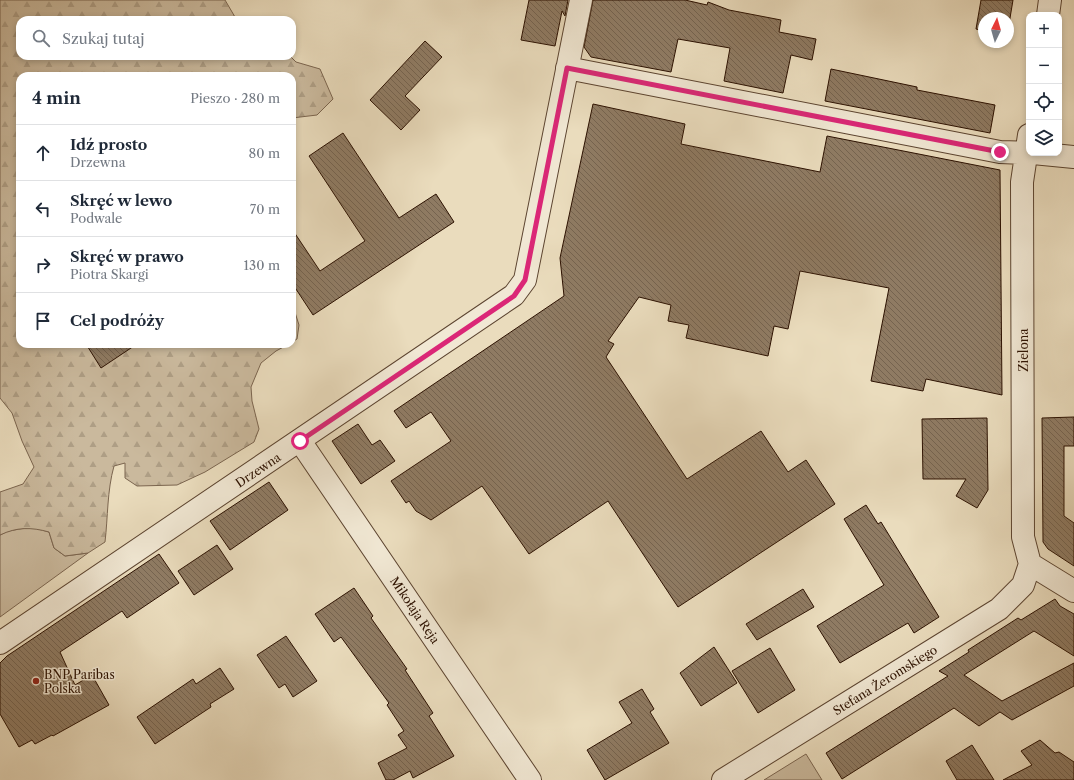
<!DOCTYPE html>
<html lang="pl">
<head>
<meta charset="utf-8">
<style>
  body { margin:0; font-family:"Libre Caslon Text",serif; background:#f6f6f7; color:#1f2937 }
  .controls { position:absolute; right:12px; top:12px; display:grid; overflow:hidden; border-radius:8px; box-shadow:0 2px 6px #0003 }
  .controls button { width:36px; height:36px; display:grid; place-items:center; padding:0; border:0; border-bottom:1px solid #e0e1e3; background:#fff; color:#1f2937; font:20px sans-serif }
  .compass { position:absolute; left:978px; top:12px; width:36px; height:36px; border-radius:50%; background:#fff; box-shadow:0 2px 6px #0003; rotate:5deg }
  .stop { position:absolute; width:12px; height:12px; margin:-9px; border:3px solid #db2777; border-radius:50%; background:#fff }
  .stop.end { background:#db2777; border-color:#fff; box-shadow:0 1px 4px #0008 }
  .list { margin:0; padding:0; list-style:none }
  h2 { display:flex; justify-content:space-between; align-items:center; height:52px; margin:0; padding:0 16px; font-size:17px }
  h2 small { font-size:13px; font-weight:400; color:#747a83 }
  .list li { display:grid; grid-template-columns:26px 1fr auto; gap:12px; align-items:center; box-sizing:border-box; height:56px; padding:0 16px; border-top:1px solid #e0e1e3 }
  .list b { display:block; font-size:15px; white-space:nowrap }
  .list p { margin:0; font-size:13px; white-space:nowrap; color:#747a83 }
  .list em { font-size:13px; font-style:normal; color:#747a83 }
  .icon { flex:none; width:22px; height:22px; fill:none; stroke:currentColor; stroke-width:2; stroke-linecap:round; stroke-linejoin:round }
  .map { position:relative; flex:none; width:1074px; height:780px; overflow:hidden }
  .search { position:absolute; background:#fff; box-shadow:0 2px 6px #0003; left:16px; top:16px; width:280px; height:44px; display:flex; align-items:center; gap:10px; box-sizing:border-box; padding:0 14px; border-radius:12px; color:#747a83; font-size:15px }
  .panel { position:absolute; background:#fff; box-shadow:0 2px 6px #0003; left:16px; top:72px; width:280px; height:276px; border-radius:12px }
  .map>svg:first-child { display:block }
  .green { fill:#cab99d; stroke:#7b654f }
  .forest { fill:url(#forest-firs); stroke:#7b654f }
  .building { fill:url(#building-back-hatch); stroke:#2c1101 }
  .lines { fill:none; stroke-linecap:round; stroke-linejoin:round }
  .minor-casing { stroke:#5c4430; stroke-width:24 }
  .minor { stroke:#f1e8d4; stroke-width:22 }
  .route { stroke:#db2777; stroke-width:5 }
  .poi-dot { fill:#8f2418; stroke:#f1e8d4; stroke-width:1.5 }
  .labels { text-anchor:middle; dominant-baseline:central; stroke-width:3; stroke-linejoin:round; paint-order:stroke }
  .street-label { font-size:12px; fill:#2c1101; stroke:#f1e8d4 }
  .poi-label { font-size:12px; fill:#2c1101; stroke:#f1e8d4; text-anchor:start }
</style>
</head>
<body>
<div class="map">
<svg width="1074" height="780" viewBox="0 0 1074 780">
  <defs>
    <pattern id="forest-firs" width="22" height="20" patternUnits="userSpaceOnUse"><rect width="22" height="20" fill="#cab99d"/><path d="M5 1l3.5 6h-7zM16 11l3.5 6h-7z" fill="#ae9e85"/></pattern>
    <pattern id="building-back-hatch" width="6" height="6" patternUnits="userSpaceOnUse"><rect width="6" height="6" fill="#8f7b63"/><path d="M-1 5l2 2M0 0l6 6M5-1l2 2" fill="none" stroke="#75634f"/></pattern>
  </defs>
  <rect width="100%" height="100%" fill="#eadcbd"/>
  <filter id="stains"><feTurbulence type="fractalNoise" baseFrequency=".005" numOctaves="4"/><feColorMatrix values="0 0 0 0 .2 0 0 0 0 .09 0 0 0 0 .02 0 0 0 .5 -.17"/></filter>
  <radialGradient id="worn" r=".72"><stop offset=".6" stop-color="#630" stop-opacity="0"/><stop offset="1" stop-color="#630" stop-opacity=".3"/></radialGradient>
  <!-- green -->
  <path class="green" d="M31 527 49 532 54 548 65 556 88 553 0 617V535L8 531Z
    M806 754 822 780H764Z"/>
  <!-- forest -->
  <path class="forest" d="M0 0H225L235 17H244L249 20H20V56H290L296 62 320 69 333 99 317 115 292 118V76H20V344H289L276 351 261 363 251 387 252 401 259 429 254 442 205 472 177 485 137 486 125 478V463L114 466C107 491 108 517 105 542L88 553 65 556 54 548 49 532C31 527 17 527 0 535V492L23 484 34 467 22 441 12 413 0 398Z
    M292 303 299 325 297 339 292 342Z"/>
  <!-- building -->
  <path class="building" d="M529 0H568L565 16 562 11 555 46 521 40Z
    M593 0H685L707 5 708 2 729 10 781 20 779 32 816 39 812 60 791 55 783 93 724 81 730 48 678 39 671 72 591 57 584 47Z
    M981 0H1013L1008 30V18H984V31L976 29Z
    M425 41 442 57 405 96 420 110 401 130 370 100Z
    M831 69 917 87V90L995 105 990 133 825 101Z
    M593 104 685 124 681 144 820 172 827 136 1000 170 1002 395 926 379 923 391 871 381 889 288 800 271 788 329 774 326 768 356 686 338 689 325 668 321 671 305 639 297 608 341 614 344 606 357 687 479 761 431 788 472 806 460 835 504 678 607 608 501 529 554 482 486 431 520 416 511 409 501 406 503 391 481 451 441 431 412 406 428 394 411 564 296 560 258Z
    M343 133 399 218 436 194 454 222 313 315 292 283V229L320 271 365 241 309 156Z
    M86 344H137L101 368Z
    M1074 417V446H1064V516L1074 523V566L1048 549 1043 542 1042 418Z
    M987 418 988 490 977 508 956 496 966 479H923L922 419Z
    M358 424 372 445 380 440 395 461 361 484 332 441Z
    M269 482 288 510 230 550 210 521Z
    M866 505 878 524 881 522 939 617 914 633 908 623 840 663 817 626 884 585 844 519Z
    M217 545 233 569 194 595 178 571Z
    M159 554 179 583 127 618 122 611 60 652 75 685 92 675 109 705 53 736 52 735 35 744 32 740 19 747 0 714V663L7 656Z
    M354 588 373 616 371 618 407 669 405 670 433 713 429 716 454 756 413 778 410 771 393 780H386L378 763 407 748 398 735 404 731 387 705 389 703 341 637 334 642 315 614Z
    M803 589 814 607 757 640 746 624Z
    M1055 599 1060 606 1074 614V656L1034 631 964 675 1002 701 1074 663V686L1012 720 1000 712 979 726 954 708 842 779 826 753 948 676 939 671 969 652 968 650 1018 618 1021 620Z
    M286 636 317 681 293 697 285 684 279 688 257 655Z
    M714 647 737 683 701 706 680 673Z
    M770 648 795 690 758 713 732 671Z
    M220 668 234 689 210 704 211 707 155 744 137 717 193 679 196 684Z
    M642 689 654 709 650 712 669 743 605 780 587 750 632 723 619 702Z
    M1040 740 1055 753 1059 752 1074 762V780H1003L1032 765 1021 751Z
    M972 745 994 780H957L946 761Z"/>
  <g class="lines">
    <!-- minor casing -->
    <g class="minor-casing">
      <path id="minor" d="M1048 15 1050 0
        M567 68 1000 152 1029 153
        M1029 135 1022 182 1023 537 1030 564
        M1033 153 1074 157
        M300 441 530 780
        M1030 564 1074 591
        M0 643 514 295 525 280 581 0
        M723 780 999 609 1023 585 1030 564"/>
    </g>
    <!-- minor -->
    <use href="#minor" class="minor"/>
  </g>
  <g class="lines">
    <!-- route -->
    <path class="route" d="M300 441 514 296 525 280 567 68 1000 152"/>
  </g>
  <!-- markers -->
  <circle class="poi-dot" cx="36" cy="681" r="4"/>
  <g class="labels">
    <!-- street labels -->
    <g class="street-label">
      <text transform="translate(1023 350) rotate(-90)">Zielona</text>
      <text transform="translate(258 470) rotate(-34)">Drzewna</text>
      <text transform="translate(415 610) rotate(56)">Mikołaja Reja</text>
      <text transform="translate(885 680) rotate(-32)">Stefana Żeromskiego</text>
    </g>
    <!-- poi labels -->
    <g class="poi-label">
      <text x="44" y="674">BNP Paribas<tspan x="44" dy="14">Polska</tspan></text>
    </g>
  </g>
  <rect width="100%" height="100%" filter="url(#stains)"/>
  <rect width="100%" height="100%" fill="url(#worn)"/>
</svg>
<div class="controls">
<button>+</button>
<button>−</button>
<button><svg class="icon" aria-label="locate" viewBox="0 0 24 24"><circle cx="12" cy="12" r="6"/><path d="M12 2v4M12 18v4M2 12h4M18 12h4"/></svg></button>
<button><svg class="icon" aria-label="layers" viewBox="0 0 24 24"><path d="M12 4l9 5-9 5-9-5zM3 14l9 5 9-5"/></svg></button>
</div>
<svg class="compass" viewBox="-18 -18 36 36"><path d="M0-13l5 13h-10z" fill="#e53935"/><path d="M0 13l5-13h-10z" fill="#747a83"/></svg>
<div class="stop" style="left:300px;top:441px"></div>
<div class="stop end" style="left:1000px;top:152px"></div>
<div class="search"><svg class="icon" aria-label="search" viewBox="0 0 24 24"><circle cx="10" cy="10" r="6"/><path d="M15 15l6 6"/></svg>Szukaj tutaj</div>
<section class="panel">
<h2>4 min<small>Pieszo · 280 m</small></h2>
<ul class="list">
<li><svg class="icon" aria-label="ahead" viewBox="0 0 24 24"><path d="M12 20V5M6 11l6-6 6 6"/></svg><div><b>Idź prosto</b><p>Drzewna</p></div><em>80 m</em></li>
<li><svg class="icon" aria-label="left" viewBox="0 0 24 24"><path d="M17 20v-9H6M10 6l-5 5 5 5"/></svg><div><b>Skręć w lewo</b><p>Podwale</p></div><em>70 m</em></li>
<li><svg class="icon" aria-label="right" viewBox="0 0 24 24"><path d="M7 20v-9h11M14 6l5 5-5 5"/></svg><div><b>Skręć w prawo</b><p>Piotra Skargi</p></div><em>130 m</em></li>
<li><svg class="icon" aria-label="arrive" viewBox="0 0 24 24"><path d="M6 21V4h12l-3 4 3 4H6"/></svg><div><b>Cel podróży</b></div></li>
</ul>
</section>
</div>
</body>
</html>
